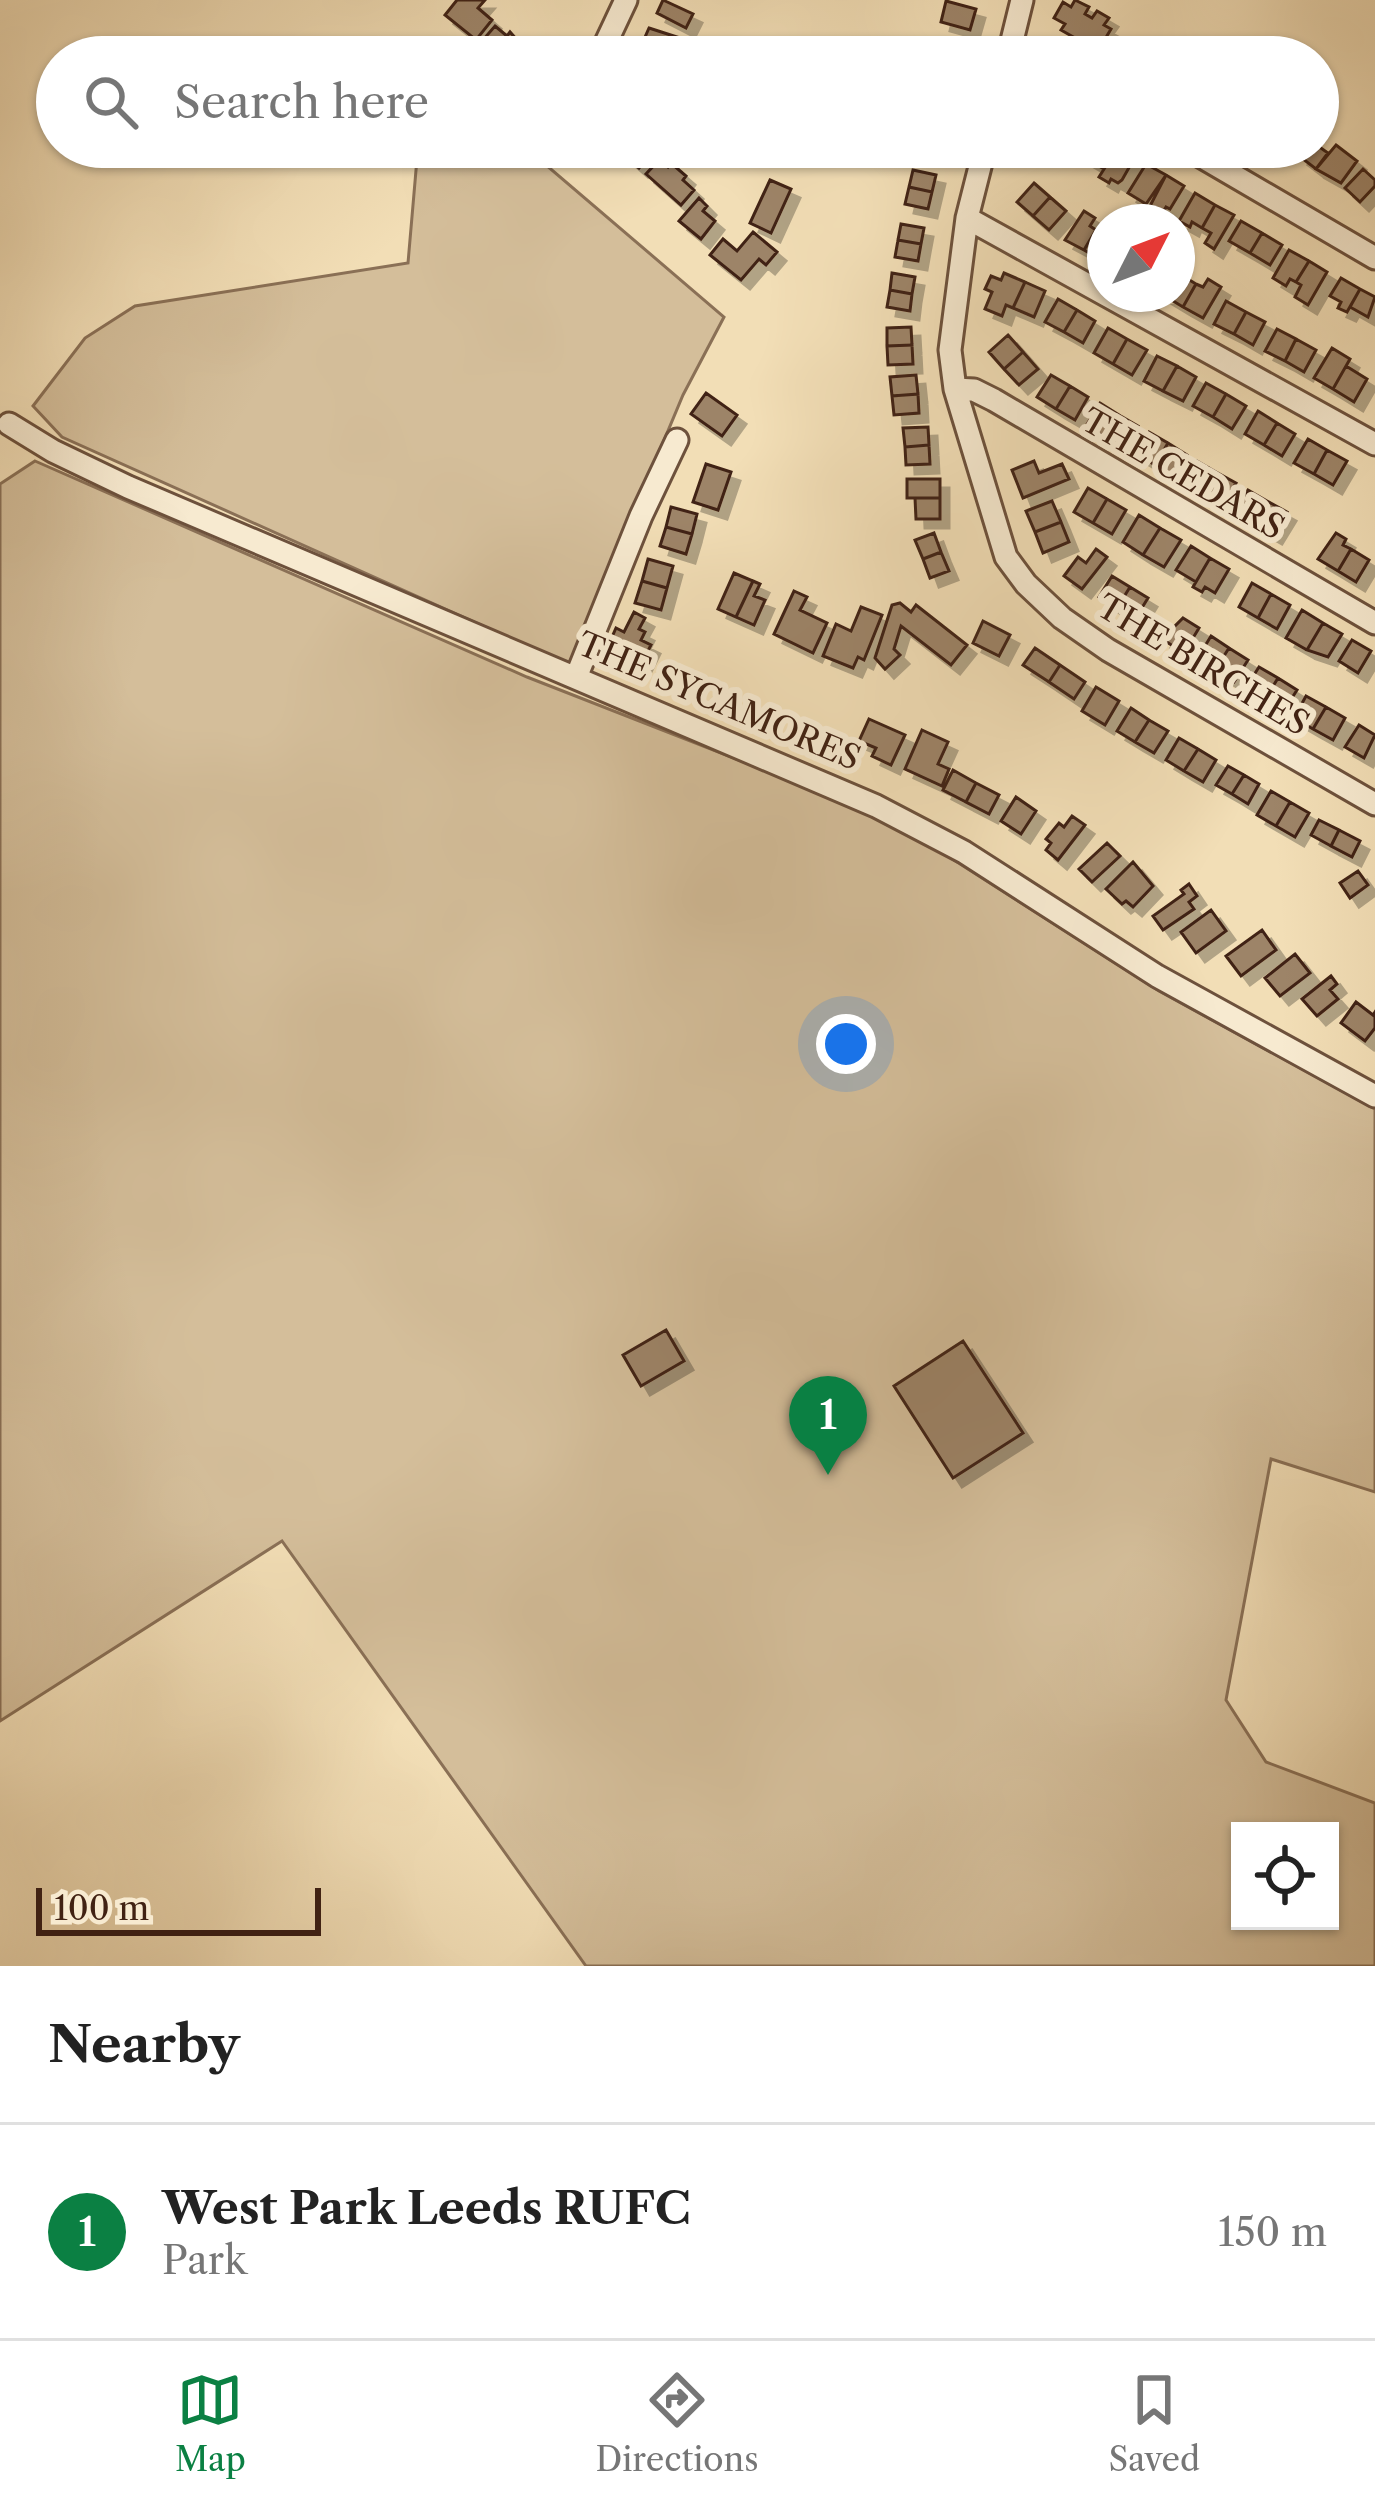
<!DOCTYPE html>
<html lang="en">
<head>
<meta charset="utf-8">
<style>
  body { margin:0; font-family:"Libre Caslon Text",serif; background:#f2f2f2; color:#222 }
  .controls { position:absolute; right:36px; bottom:36px; display:grid; overflow:hidden; border-radius:0px; box-shadow:0 3px 9px #0004 }
  .controls button { width:108px; height:108px; display:grid; place-items:center; padding:0; border:0; border-bottom:3px solid #e0e0e0; background:#fff; color:#222; font:60px sans-serif }
  .compass { position:absolute; left:1087px; top:204px; width:108px; height:108px; border-radius:50%; background:#fff; box-shadow:0 3px 9px #0004; rotate:48deg }
  .scale { position:absolute; left:36px; bottom:30px; width:285px; box-sizing:border-box; padding-left:12px; border:6px solid #412213; border-top:0; font-size:33px; line-height:42px; white-space:nowrap; color:#412213; -webkit-text-stroke:9px #f7ead0; paint-order:stroke }
  .you { position:absolute; left:846px; top:1044px; width:42px; height:42px; margin:-30px; border:9px solid #fff; border-radius:50%; background:#1a73e8; box-shadow:0 0 0 18px #1a73e833 }
  .badge { display:grid; place-items:center; width:78px; height:78px; border-radius:50%; background:#0b8043; color:#fff; font-size:39px; font-weight:700 }
  .pin { position:absolute; translate:-50% -99px; filter:drop-shadow(0 3px 6px #0008) }
  .pin::after { content:''; position:absolute; top:63px; width:42px; height:36px; background:inherit; clip-path:polygon(0 0,100% 0,50% 100%) }
  .list { margin:0; padding:0; list-style:none }
  h2 { display:flex; justify-content:space-between; align-items:center; height:156px; margin:0; padding:0 48px; font-size:51px }
  h2 small { font-size:39px; font-weight:400; color:#767676 }
  .list li { display:grid; grid-template-columns:78px 1fr auto; gap:36px; align-items:center; box-sizing:border-box; height:216px; padding:0 48px; border-top:3px solid #e0e0e0 }
  .list b { display:block; font-size:45px; white-space:nowrap }
  .list p { margin:0; font-size:39px; white-space:nowrap; color:#767676 }
  .list em { font-size:39px; font-style:normal; color:#767676 }
  .icon { flex:none; width:66px; height:66px; fill:none; stroke:currentColor; stroke-width:2; stroke-linecap:round; stroke-linejoin:round }
  .map { position:relative; flex:none; width:1375px; height:1966px; overflow:hidden }
  .search { position:absolute; background:#fff; box-shadow:0 3px 9px #0004; left:36px; right:36px; top:36px; height:132px; display:flex; align-items:center; gap:30px; box-sizing:border-box; padding:0 42px; border-radius:66px; color:#767676; font-size:45px }
  .sheet { height:372px; background:#fff }
  nav { display:flex; justify-content:space-around; align-items:center; box-sizing:border-box; height:168px; border-top:3px solid #e0e0e0; background:#fff; font-size:33px; color:#767676 }
  nav a { display:grid; justify-items:center; gap:6px }
  nav .on { color:#0b8043 }
  .map>svg:first-child { display:block }
  .green { fill:#d4be9a; stroke:#8a7056; stroke-width:3; fill-rule:evenodd }
  .building { fill:#9d8468; stroke:#412213; stroke-width:3; filter:url(#shadow) }
  .lines { fill:none; stroke-linecap:round; stroke-linejoin:round }
  .street-casing { stroke:#6d513c; stroke-width:27 }
  .street { stroke:#f7ead0; stroke-width:21 }
  .labels { text-anchor:middle; dominant-baseline:central; stroke-width:12; stroke-linejoin:round; paint-order:stroke }
  .street-label { font-size:33px; fill:#412213; stroke:#f7ead0 }
</style>
</head>
<body>
<div class="map">
<svg width="1375" height="1966" viewBox="0 0 1375 1966">
  <defs>
    <filter id="shadow"><feDropShadow dx="9" dy="9" stdDeviation="0" flood-color="#0004"/></filter>
  </defs>
  <rect width="100%" height="100%" fill="#f2deb6"/>
  <filter id="stains"><feTurbulence type="fractalNoise" baseFrequency=".00167" numOctaves="4"/><feColorMatrix values="0 0 0 0 .2 0 0 0 0 .09 0 0 0 0 .02 0 0 0 .5 -.17"/></filter>
  <radialGradient id="worn" r=".72"><stop offset=".6" stop-color="#630" stop-opacity="0"/><stop offset="1" stop-color="#630" stop-opacity=".3"/></radialGradient>
  <!-- green -->
  <path class="green" d="M418 147H525L724 317 683 395 570 665 62 437 33 406 85 338 135 306 408 263Z
    M35 461 527 677 851 804 932 846 1159 991 1375 1109V1492L1271 1459 1226 1700 1266 1762 1375 1803V1966H586L282 1541 0 1721V484ZM1240 1831H1330V1921H1240Z"/>
  <!-- building -->
  <path class="building" d="M457 0H485L478 8 492 20 476 40 445 15Z
    M663 0 693 14 686 28 657 13Z
    M1075 0 1089 7 1085 14 1092 18 1097 11 1109 18 1104 25 1111 29 1098 51 1061 30 1065 24 1054 18 1063 2 1071 7Z
    M946 1 976 9 970 30 941 22Z
    M495 26 507 36 510 32 532 57H501L482 41Z
    M649 28 683 39 676 53 667 48 665 54 642 44Z
    M938 38 966 45 964 57H933Z
    M1336 145 1357 161 1341 183 1316 169Z
    M1318 146 1328 153 1316 169 1299 156 1305 147Z
    M615 147H656L639 168Z
    M1089 147H1118L1104 169 1083 157Z
    M1118 147 1135 157 1122 180 1118 183 1111 179 1109 183 1099 177Z
    M660 159 668 167 671 163 686 176 683 180 694 190 681 205 646 174Z
    M1146 164 1166 175 1146 204 1128 193Z
    M1363 169 1375 180V186L1360 202 1345 188Z
    M913 170 936 175 932 192 909 187Z
    M1166 175 1184 186 1170 209 1166 207 1162 214 1150 206Z
    M770 180 791 189 771 233 750 223Z
    M1034 183 1050 197 1033 216 1017 202Z
    M909 187 932 192 928 209 905 204Z
    M1195 193 1215 205 1202 228 1192 222 1190 227 1179 221Z
    M1050 197 1066 211 1049 230 1033 216Z
    M699 198 707 206 703 211 715 221 701 239 679 221Z
    M1215 205 1234 215 1214 249 1205 243 1211 233 1202 228Z
    M1084 211 1095 218 1090 226 1096 230 1084 250 1065 240Z
    M1241 221 1262 233 1250 253 1229 241Z
    M901 224 924 228 921 244 898 240Z
    M1105 229V257L1103 261 1084 250 1096 230 1103 233Z
    M753 232 777 252 766 265 759 259 741 280 710 255 723 239 737 251Z
    M1262 233 1282 245 1270 265 1250 253Z
    M898 240 921 244 918 261 895 257Z
    M1289 250 1309 261 1296 282 1290 279 1286 286 1273 278Z
    M1309 261 1327 272 1308 305 1295 297 1301 285 1296 282Z
    M892 273 915 277 912 294 890 290Z
    M1004 273 1025 282 1013 308 1006 305 1002 316 985 309 992 292 985 289 991 276 1001 280Z
    M1178 273 1196 284 1183 307 1165 296 1177 294Z
    M1341 278 1360 289 1347 312 1338 308 1341 302 1330 296Z
    M1208 279 1221 287 1203 318 1183 307 1196 284 1203 287Z
    M1025 282 1045 291 1034 317 1013 308Z
    M1360 289 1375 297 1368 317 1350 307Z
    M890 290 912 294 910 311 887 307Z
    M1058 299 1077 310 1064 332 1045 322Z
    M1226 301 1246 312 1234 334 1214 324Z
    M1077 310 1095 321 1083 343 1064 332Z
    M1246 312 1265 322 1253 345 1234 334Z
    M911 327 912 345 887 346V328Z
    M1108 328 1127 339 1113 364 1094 353Z
    M1277 329 1296 339 1285 361 1265 351Z
    M1008 335 1023 352 1004 369 989 352Z
    M1127 339 1147 350 1132 375 1113 364Z
    M1296 339 1316 350 1304 372 1285 361Z
    M912 345 913 364 888 365 887 346Z
    M1332 348 1350 359 1333 389 1314 378Z
    M1023 352 1038 369 1019 385 1004 369Z
    M1157 356 1177 366 1163 391 1144 381Z
    M1177 366 1196 377 1183 401 1163 391Z
    M1346 366 1367 379 1354 402 1333 389Z
    M916 375 918 394 892 396 890 377Z
    M1051 375 1070 386 1056 409 1037 397Z
    M1206 383 1226 394 1213 417 1193 406Z
    M1070 386 1088 397 1075 420 1056 409Z
    M706 393 737 415 722 436 691 414Z
    M918 394 919 413 894 415 892 396Z
    M1226 394 1246 406 1232 429 1213 417Z
    M1100 403 1119 415 1105 437 1086 426Z
    M1258 411 1277 423 1264 445 1245 434Z
    M1119 415 1138 426 1125 448 1105 437Z
    M1277 423 1295 434 1282 456 1264 445Z
    M928 427 929 445 905 447 903 428Z
    M1149 432 1168 443 1155 465 1135 453Z
    M1308 439 1327 450 1314 474 1294 463Z
    M1168 443 1187 455 1174 477 1155 465Z
    M929 445 930 464 906 465 905 447Z
    M1327 450 1347 461 1333 485 1314 474Z
    M1034 461 1039 473 1062 464 1069 479 1023 498 1012 470Z
    M1197 461 1216 472 1204 495 1184 484Z
    M706 464 731 472 718 510 693 502Z
    M1216 472 1236 483 1223 506 1204 495Z
    M907 479H940V498H907Z
    M1088 488 1107 499 1093 523 1074 512Z
    M1248 490 1267 501 1254 524 1235 512Z
    M915 498H940V519H916Z
    M1107 499 1126 510 1112 534 1093 523Z
    M1052 501 1061 522 1035 532 1026 511Z
    M1267 501 1287 512 1273 535 1254 524Z
    M671 507 697 514 692 534 666 527Z
    M1139 515 1160 528 1143 555 1123 542Z
    M1061 522 1069 542 1043 553 1035 532Z
    M666 527 692 534 686 554 660 546Z
    M1160 528 1181 540 1164 567 1143 555Z
    M934 533 941 552 923 559 915 540Z
    M1336 533 1346 539 1343 545 1351 549 1338 571 1318 559Z
    M1191 546 1210 558 1196 582 1176 570Z
    M1096 549 1107 557 1082 589 1064 576 1078 557 1086 563Z
    M1351 549 1369 560 1356 582 1338 571Z
    M941 552 949 571 930 578 923 559Z
    M1210 558 1229 569 1215 593 1205 587 1202 592 1193 587Z
    M648 559 673 566 667 588 642 581Z
    M734 573 753 581 736 617 718 609Z
    M1112 576 1130 587 1117 608 1099 597Z
    M642 581 667 588 661 610 635 603Z
    M753 581 760 584 754 596 765 600 754 625 736 617Z
    M1252 583 1271 594 1258 618 1239 607Z
    M1130 587 1148 598 1135 619 1117 608Z
    M794 591 807 597 800 610 827 623 813 653 774 634Z
    M1271 594 1290 605 1277 629 1258 618Z
    M900 603 911 612 916 605 967 645 951 665 901 626 894 649 900 655 885 669 875 658 892 605Z
    M861 607 882 615 864 660 858 657 853 668 823 656 836 624 851 631Z
    M1302 610 1323 623 1307 650 1286 638Z
    M634 612 645 618 639 629 645 632 641 640 651 645 642 663 608 646 616 628 624 632Z
    M1183 618 1199 628 1184 653 1162 639Z
    M983 621 1010 635 999 656 973 643Z
    M1323 623 1342 634 1328 657 1307 650Z
    M1211 636 1229 648 1215 670 1197 659Z
    M1352 640 1371 651 1358 673 1339 661Z
    M1035 648 1060 665 1049 682 1023 665Z
    M1229 648 1248 660 1234 682 1215 670Z
    M1060 665 1085 682 1074 699 1049 682Z
    M1259 667 1278 678 1264 701 1245 689Z
    M1278 678 1297 690 1283 712 1264 701Z
    M1096 687 1119 701 1105 725 1082 711Z
    M1306 696 1326 707 1313 729 1294 718Z
    M1326 707 1345 718 1333 740 1313 729Z
    M1131 708 1149 720 1135 742 1117 731Z
    M869 719 905 735 891 765 872 756 876 748 859 741Z
    M1149 720 1168 731 1154 753 1135 742Z
    M1359 725 1375 735 1364 758 1345 747Z
    M922 730 948 742 938 764 949 769 942 786 905 769Z
    M1179 738 1198 749 1184 771 1166 760Z
    M1198 749 1216 760 1203 782 1184 771Z
    M1228 766 1244 775 1232 794 1216 785Z
    M953 770 976 783 966 802 943 790Z
    M1244 775 1259 784 1248 804 1232 794Z
    M976 783 999 795 989 814 966 802Z
    M1271 791 1290 802 1276 826 1257 815Z
    M1016 797 1036 811 1021 834 1001 821Z
    M1290 802 1309 813 1295 837 1276 826Z
    M1072 816 1085 825 1058 860 1046 850 1051 843 1046 839 1059 823 1064 827Z
    M1319 820 1339 830 1331 846 1311 835Z
    M1339 830 1360 841 1352 857 1331 846Z
    M1107 843 1120 856 1092 882 1079 869Z
    M1133 862 1153 886 1133 907 1126 901 1122 904 1106 889Z
    M1358 871 1368 885 1350 898 1340 883Z
    M1189 884 1197 896 1189 902 1194 909 1163 930 1153 916 1184 894 1181 890Z
    M1211 910 1226 931 1196 953 1181 932Z
    M1262 930 1276 950 1241 976 1226 956Z
    M1295 954 1310 973 1280 996 1265 978Z
    M1331 976 1337 984 1330 990 1338 999 1317 1016 1302 999Z
    M1356 1002 1373 1015 1375 1012V1028L1365 1041 1341 1023Z
    M666 1330 684 1361 641 1386 623 1355Z
    M963 1341 1023 1433 953 1478 894 1386Z"/>
  <g class="lines">
    <!-- street casing -->
    <g class="street-casing">
      <path id="street" d="M607 57 603 49 626 0
        M1008 57 1022 0
        M710 147 717 150
        M985 147 967 218 950 350 955 389 1006 557 1026 584 1062 618 1108 650 1375 804
        M1185 147 1375 258
        M967 218 1375 444
        M955 389 974 390 994 400 1375 623
        M9 424 53 451 128 487 876 806 964 852 1157 976 1375 1096
        M577 675 641 516 677 440"/>
    </g>
    <!-- street -->
    <use href="#street" class="street"/>
  </g>
  <g class="labels">
    <!-- street labels -->
    <g class="street-label">
      <text transform="translate(1183 474) rotate(30)">THE CEDARS</text>
      <text transform="translate(1203 665) rotate(31)">THE BIRCHES</text>
      <text transform="translate(719 701) rotate(23)">THE SYCAMORES</text>
    </g>
  </g>
  <rect width="100%" height="100%" filter="url(#stains)"/>
  <rect width="100%" height="100%" fill="url(#worn)"/>
</svg>
<div class="controls">
<button><svg class="icon" aria-label="locate" viewBox="0 0 24 24"><circle cx="12" cy="12" r="6"/><path d="M12 2v4M12 18v4M2 12h4M18 12h4"/></svg></button>
</div>
<svg class="compass" viewBox="-18 -18 36 36"><path d="M0-13l5 13h-10z" fill="#e53935"/><path d="M0 13l5-13h-10z" fill="#767676"/></svg>
<div class="scale">100 m</div>
<div class="you"></div>
<div class="pin badge" style="left:828px;top:1475px">1</div>
<div class="search"><svg class="icon" aria-label="search" viewBox="0 0 24 24"><circle cx="10" cy="10" r="6"/><path d="M15 15l6 6"/></svg>Search here</div>
</div>
<section class="sheet">
<h2>Nearby<small></small></h2>
<ul class="list">
<li><span class="badge">1</span><div><b>West Park Leeds RUFC</b><p>Park</p></div><em>150 m</em></li>
</ul>
</section>
<nav>
<a class="on"><svg class="icon" aria-label="map" viewBox="0 0 24 24"><path d="M3 6l6-2 6 2 6-2v14l-6 2-6-2-6 2zM9 4v14M15 6v14"/></svg>Map</a>
<a><svg class="icon" aria-label="directions" viewBox="0 0 24 24"><path d="M12 3l9 9-9 9-9-9zM9 14v-3h6M13 9l2 2-2 2"/></svg>Directions</a>
<a><svg class="icon" aria-label="saved" viewBox="0 0 24 24"><path d="M7 4h10v16l-5-4-5 4z"/></svg>Saved</a>
</nav>
</body>
</html>
